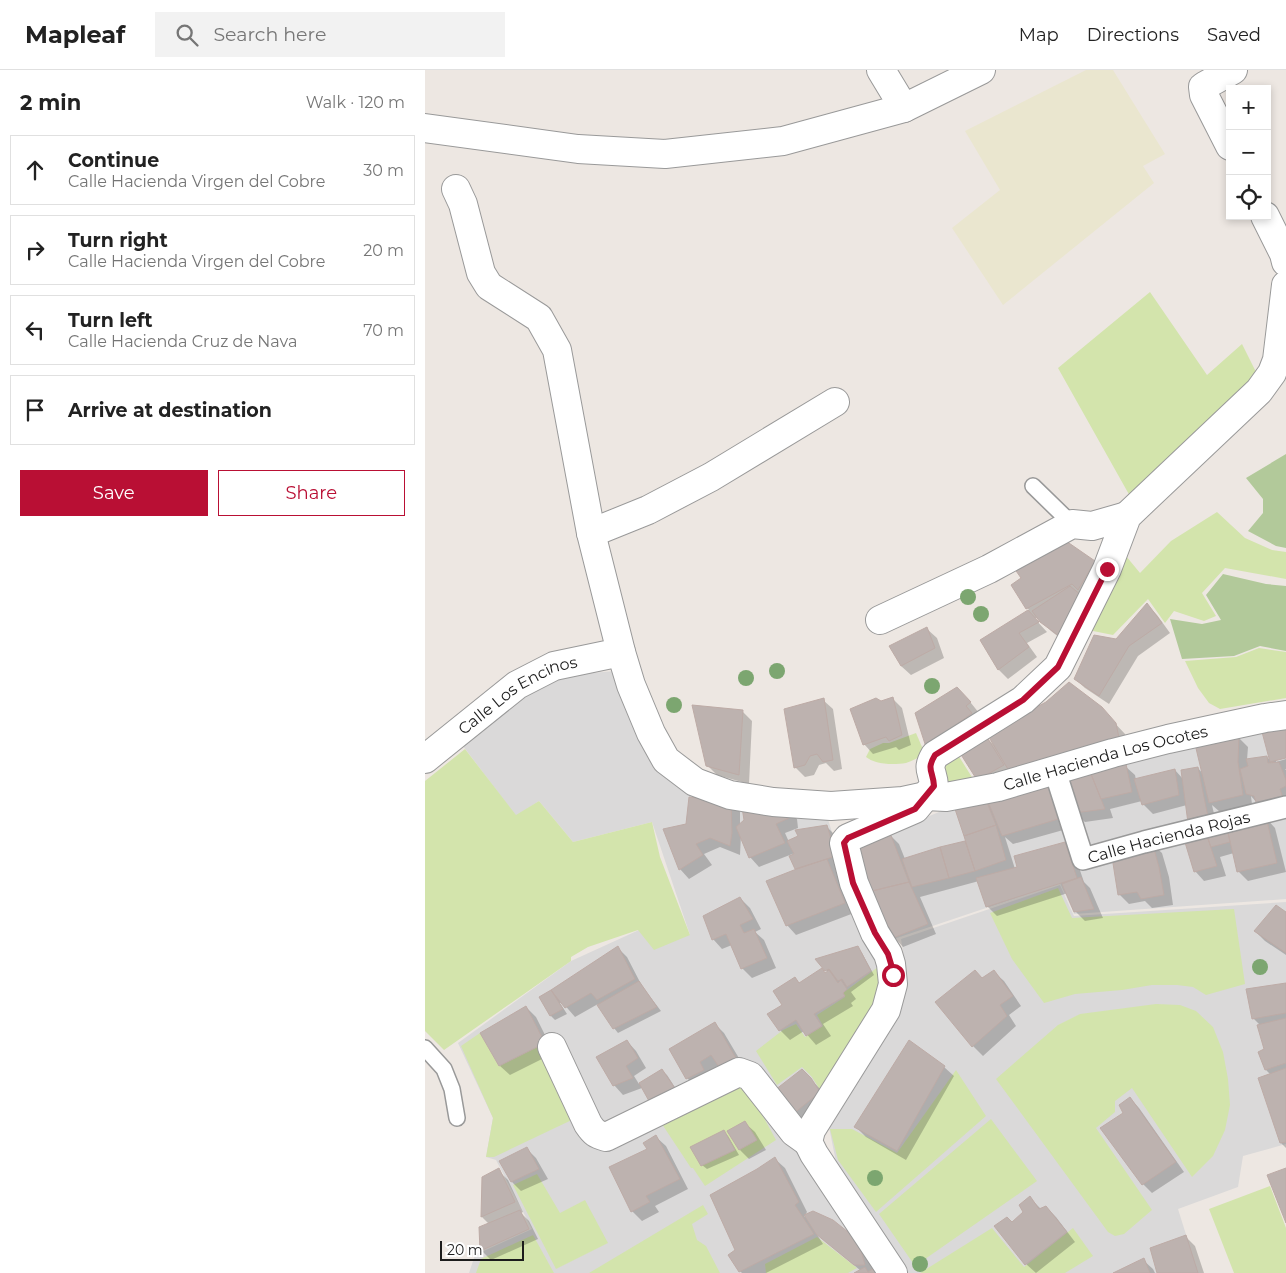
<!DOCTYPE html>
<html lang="en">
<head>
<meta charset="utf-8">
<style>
  body { margin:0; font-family:Montserrat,sans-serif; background:#f2f2f2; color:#222 }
  .controls { position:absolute; right:15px; top:15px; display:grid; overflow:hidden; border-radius:0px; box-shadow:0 2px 8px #0003 }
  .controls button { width:45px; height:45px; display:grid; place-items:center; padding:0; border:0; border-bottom:1px solid #e0e0e0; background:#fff; color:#222; font:25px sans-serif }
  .scale { position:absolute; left:15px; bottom:12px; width:84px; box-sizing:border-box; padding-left:5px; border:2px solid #1c1c1c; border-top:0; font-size:14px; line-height:18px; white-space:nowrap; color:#1c1c1c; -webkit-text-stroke:4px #fff; paint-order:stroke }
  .stop { position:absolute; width:15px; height:15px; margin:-11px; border:4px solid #b90f34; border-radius:50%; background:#fff }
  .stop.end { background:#b90f34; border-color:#fff; box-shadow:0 1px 5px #0008 }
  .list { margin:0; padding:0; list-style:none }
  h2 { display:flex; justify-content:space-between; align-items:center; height:65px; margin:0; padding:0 20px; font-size:21px }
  h2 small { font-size:16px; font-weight:400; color:#767676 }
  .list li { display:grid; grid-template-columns:32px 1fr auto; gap:15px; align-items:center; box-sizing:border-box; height:70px; margin:0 10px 10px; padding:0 10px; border:1px solid #e0e0e0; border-radius:0px }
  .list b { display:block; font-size:19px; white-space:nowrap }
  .list p { margin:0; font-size:16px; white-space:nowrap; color:#767676 }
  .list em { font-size:16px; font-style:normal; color:#767676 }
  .actions { display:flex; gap:10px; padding:15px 20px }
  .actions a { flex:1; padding:11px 0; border:1px solid #b90f34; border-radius:0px; text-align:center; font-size:18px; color:#b90f34 }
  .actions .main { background:#b90f34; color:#fff }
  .icon { flex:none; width:28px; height:28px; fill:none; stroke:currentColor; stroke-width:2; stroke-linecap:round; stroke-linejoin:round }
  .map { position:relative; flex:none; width:861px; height:1203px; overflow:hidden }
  header { display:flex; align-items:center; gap:30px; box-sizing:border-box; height:70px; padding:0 25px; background:#fff; border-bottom:1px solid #e0e0e0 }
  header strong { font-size:24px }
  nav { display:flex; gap:28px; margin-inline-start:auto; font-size:18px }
  .search { width:350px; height:45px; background:#f2f2f2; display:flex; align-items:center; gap:12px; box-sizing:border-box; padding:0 18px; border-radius:0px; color:#767676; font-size:19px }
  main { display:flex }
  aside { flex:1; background:#fff }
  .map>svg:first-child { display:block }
  .residential { fill:#dad9d9 }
  .farmland { fill:#eae6cf }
  .grass { fill:#d3e4ac }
  .forest { fill:#b2c99a }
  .shadow { fill:#0003 }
  .building { fill:#bdb2af; stroke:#bdaba6 }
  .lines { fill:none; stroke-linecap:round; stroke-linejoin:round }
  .service-casing { stroke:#999; stroke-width:18 }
  .pedestrian-casing { stroke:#999; stroke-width:24 }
  .minor-casing { stroke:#999; stroke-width:30 }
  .service { stroke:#fff; stroke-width:15 }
  .pedestrian { stroke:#fff; stroke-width:21 }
  .minor { stroke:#fff; stroke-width:28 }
  .tree { fill:#7ca670 }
  .route { stroke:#b90f34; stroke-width:6 }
  .labels { text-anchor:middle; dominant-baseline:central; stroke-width:4.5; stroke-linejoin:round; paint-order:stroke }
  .street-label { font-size:16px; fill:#1c1c1c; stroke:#fff }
</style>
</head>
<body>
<header>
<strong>Mapleaf</strong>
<div class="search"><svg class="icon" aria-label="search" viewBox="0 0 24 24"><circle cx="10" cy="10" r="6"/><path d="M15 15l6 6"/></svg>Search here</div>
<nav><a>Map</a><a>Directions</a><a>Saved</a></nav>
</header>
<main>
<aside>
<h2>2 min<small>Walk · 120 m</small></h2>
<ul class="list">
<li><svg class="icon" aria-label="ahead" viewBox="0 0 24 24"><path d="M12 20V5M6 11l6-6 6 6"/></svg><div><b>Continue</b><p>Calle Hacienda Virgen del Cobre</p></div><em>30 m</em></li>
<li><svg class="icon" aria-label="right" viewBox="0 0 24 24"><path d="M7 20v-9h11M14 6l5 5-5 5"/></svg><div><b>Turn right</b><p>Calle Hacienda Virgen del Cobre</p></div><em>20 m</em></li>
<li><svg class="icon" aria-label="left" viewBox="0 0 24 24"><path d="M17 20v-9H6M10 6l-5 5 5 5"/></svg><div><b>Turn left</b><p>Calle Hacienda Cruz de Nava</p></div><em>70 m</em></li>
<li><svg class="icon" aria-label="arrive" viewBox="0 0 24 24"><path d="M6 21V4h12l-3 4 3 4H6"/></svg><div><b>Arrive at destination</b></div></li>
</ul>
<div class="actions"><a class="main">Save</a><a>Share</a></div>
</aside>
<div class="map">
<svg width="861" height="1203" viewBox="0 0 861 1203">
  <rect width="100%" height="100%" fill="#ede7e2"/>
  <!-- residential -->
  <path class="residential" d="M190 601 222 680 247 712 267 724 401 743 414 785 457 895 377 1081 460 1203H44L50 1185 107 1159 71 1090 61 1087 68 1048 33 973 146 891 214 860 265 865 227 752 148 772 114 731 91 746 38 676 95 624 131 606Z
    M861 655V829L649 844 635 813 466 870 425 772 471 760 526 737 627 708Z
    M635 815 649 846 861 832V1074L818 1086 813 1117 753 1139 773 1203H481L411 1092 404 1057 475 934 482 908 476 869Z"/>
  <!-- farmland -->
  <path class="farmland" d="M661 0H688L740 84 718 96 729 113 578 235 527 158 575 120 540 61Z"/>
  <!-- grass -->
  <path class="grass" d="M725 222 782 305 817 274 833 306 706 428 633 298Z
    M792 442 820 468 847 480 861 482V509L800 498 777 523 791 546 779 551 749 541 740 553 723 529 688 565 663 560 701 486 715 503 746 471Z
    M834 578 861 582V628L795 639 784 633 773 618 760 591 811 587Z
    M491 663 500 684C494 687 487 691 481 693 469 695 451 695 441 687L445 679 458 673H464Z
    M40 679 91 745 114 731 148 772 227 752 235 787 265 865 229 880 213 860 163 877 146 887V891L19 980 0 961V711Z
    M533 685 550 712 526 714 520 710 519 697Z
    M633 818 647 848 809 839 820 914 781 925 768 917 752 915H727L697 920 650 924 619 933 587 889 565 843Z
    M453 897 455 926 419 986 400 1011 395 1020 387 1007 377 997 352 1015 331 981 358 960 371 954 380 967 398 956 392 945 420 927 418 923Z
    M731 934 755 935 771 941 788 957 798 982 803 1009 805 1035 800 1060 788 1086 767 1107 707 1018 690 1031V1042L671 1058 727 1140 699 1164 690 1166 683 1162 571 1009 633 955 655 944Z
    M55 963 74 996 120 973 151 1048 69 1087H61L68 1048 36 976Z
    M531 1000 561 1046 451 1142 413 1090 405 1059H427L472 1083Z
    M317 1013 332 1035 351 1070 280 1116 268 1098H266L233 1048Z
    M566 1049 612 1111 490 1196 454 1144Z
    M112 1104 135 1143 160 1130 183 1173 131 1199 88 1115Z
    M845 1116 861 1158V1203H809L784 1139Z
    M278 1135 283 1144 267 1154 272 1170 281 1176 295 1203H164Z
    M567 1158 599 1197 648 1158 668 1186 640 1203H495Z
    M108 1165 129 1203H51L56 1189Z
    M392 1167 432 1198 423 1203H341L340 1194Z"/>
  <!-- forest -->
  <path class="forest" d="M861 384V478L851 476 823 461 838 443V429L821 408Z
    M798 504 841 514 861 516V581L835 576 809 586 757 589 745 549 777 554 796 550 781 525Z"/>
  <!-- shadow -->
  <path class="shadow" d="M669 492 679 502 644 575 626 561 613 547 610 549 622 562 602 573 612 587 583 609 574 600 557 571 604 540 602 538Z
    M722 535 732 545 745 563 713 586 684 634 660 618 650 609 691 570Z
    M502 559 512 568 519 588 486 605 476 596Z
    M467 628 477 638 486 675 474 680 471 677 448 684 439 674 456 633Z
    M542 628 554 643 502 676Z
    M398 630 408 639 417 699 409 701 401 693 394 695 389 705 380 707 370 697Z
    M317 641 327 651 324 714 292 705 282 695Z
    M686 649 700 664 703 672 553 709 560 666 569 675Z
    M861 658V687L851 689V692L861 689V699L860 700H861V742L844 747 826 726 827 734 795 742 787 735 792 757 774 762 764 752 762 735 728 744 718 734 717 731 685 739 688 748 660 752 650 743 640 710 700 696 710 705 711 710 750 700 758 709 757 701 773 698 778 704 771 675 813 667 823 677 822 690 842 687 846 691 839 663Z
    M627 709 649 757 588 774 580 767 590 799 640 773 649 783 659 812 665 818 678 848 660 851 650 841 643 823 572 846 562 836 554 811 495 827 511 864 478 877 469 867 465 765 474 774 480 789 515 778 542 771 561 731 568 738Z
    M306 732 315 742V755L362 739 372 749 373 758 360 763 364 772 402 757 411 766 420 796 411 799 429 843 371 865 362 855 372 800 365 787 371 785 370 783 334 797 325 787 316 765 315 785 295 777 279 784 287 795 264 809 255 799 262 755Z
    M841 748 850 758 861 802 823 811 813 801 809 783 795 787 801 806 779 811 770 801 761 770Z
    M727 774 737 783 744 807 748 835 727 838 720 831 704 834 694 824Z
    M315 828 325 838 336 859 330 862 339 870 351 898 327 908 317 898 307 875 297 879 288 869Z
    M861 843V885L840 871 830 861Z
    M193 878 202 887 217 916 236 941 193 963 189 958 173 934 150 947 137 932 135 933 142 944 130 950 126 946 116 928Z
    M433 878 437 883 449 905 426 922 431 929 426 933 428 936 398 954 406 966 391 975 379 961 365 970 355 960 344 945 358 936 370 908 375 914 401 904 403 902 392 890Z
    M569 902 579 911 596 936 584 945 591 956 558 986 548 976 512 932 558 909Z
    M861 914V1078L856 1073 835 1009 846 1005 841 1000 834 983 841 980 835 955 828 948Z
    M101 937 111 947 129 983 85 1005 75 996Z
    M290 954 299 963 321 1000 294 995 284 1002 272 1018 262 1008Z
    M202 971 211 981 221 998 209 1006 214 1014 237 1001 242 1005 255 1025 217 1018 198 1025 189 1015Z
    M519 997 529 1006 481 1090 441 1067 431 1057Z
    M377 1000 395 1019 404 1032 378 1054 368 1044Z
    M705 1028 714 1038 759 1102 727 1123 718 1114 699 1043Z
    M320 1053 330 1062 341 1080 324 1089 315 1080Z
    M298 1061 303 1066 314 1085 282 1099 277 1095Z
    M231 1067 241 1076 263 1119 230 1136 234 1142 217 1151 207 1141 224 1080Z
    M102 1079 111 1088 123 1109 96 1121 87 1112Z
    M350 1089 360 1098 382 1142 379 1147 388 1142 443 1181 448 1200 457 1203H432L436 1201 391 1163 398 1174 341 1203H317L315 1201 312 1181Z
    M73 1100 83 1110 98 1142 96 1143 104 1151 113 1169 66 1190 56 1180 64 1154 57 1147 58 1108Z
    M605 1128 616 1139 621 1137 631 1147 650 1172 611 1203 601 1194 600 1143Z
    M760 1166 770 1176 779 1203H734Z
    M718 1190 728 1199 730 1203H691Z"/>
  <!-- building -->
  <path class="building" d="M641 471 670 491 653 520 647 514 601 539 586 515 596 508 587 495Z
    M645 516 657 526 634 566 615 552 607 541Z
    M722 533 737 553 704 576 674 626 649 609 669 565 691 569Z
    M603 540 614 552 594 563 604 577 573 600 555 570Z
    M502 557 510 578 476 596 464 576Z
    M644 612 677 637 691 653 694 668 587 706 562 664 621 632Z
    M532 617 546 632 541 636 547 643 501 677 490 643Z
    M468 627 477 665 464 671 461 667 438 675 425 639 451 628 456 631Z
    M399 628 408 690 398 692 392 684 385 686 380 695 369 698 359 639Z
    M267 635 318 640 314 705 281 696Z
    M861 657V688L845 692 837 662Z
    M560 664 579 695 552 710 535 683Z
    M814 666 813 692 818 725 784 733 770 674Z
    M842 686 843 693 854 692 861 710V716L855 719 859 731 833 738 829 726 821 724 815 699 823 696 821 689Z
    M701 694 707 722 676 729 666 704Z
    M773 697 783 747 763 753 756 700Z
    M750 699 754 725 717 735 709 709Z
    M666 704 680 739 649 743 639 710Z
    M627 708 640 747 577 766 562 729Z
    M264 727 306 731 307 763 305 776 285 768 271 774 278 785 254 800 238 759 261 754Z
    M561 730 571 755 539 766 530 739Z
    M316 731 362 738 364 748 351 754 360 773 324 788 311 757 319 750Z
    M841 747 852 793 812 802 802 758Z
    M402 755 411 786 370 799 364 786 369 784 362 771 373 766 370 760Z
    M571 755 581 790 550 801 539 766Z
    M802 758 805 772 786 777 781 763Z
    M465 763 484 812 447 821 427 773Z
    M781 763 792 796 769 802 759 769Z
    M540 771 550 801 524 808 515 777Z
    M640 772 652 808 561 837 551 808 592 797 589 786Z
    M727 772 734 797 739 825 716 829 712 822 693 825 687 787Z
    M515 777 524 808 487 817 477 789Z
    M402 789 420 833 361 856 341 811 369 800Z
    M656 807 669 839 649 842 637 814Z
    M484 812 503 854 468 868 447 821Z
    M315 827 328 849 315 855 319 863 329 859 342 888 316 899 301 864 287 870 278 846Z
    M851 835 861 842V883L829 861Z
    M193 876 210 909 172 930 166 923 140 938 126 920Z
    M433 876 446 901 422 917 417 909 413 911 404 899 400 901 390 889Z
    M397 898 400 903 404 900 413 913 416 910 422 919 418 923 420 926 389 944 397 956 381 966 371 950 354 961 342 944 357 935 348 921 370 907 374 913Z
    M550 900 557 908 569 900 588 926 575 935 582 946 547 977 510 932Z
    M214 911 232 937 188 959 172 935Z
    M861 913V943L827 949 821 919Z
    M126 920 138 939 125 946 114 927Z
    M101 936 120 973 74 996 55 963Z
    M861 948V993L840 1000 833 982 839 979 832 955Z
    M290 952 312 990 296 1000 286 985 275 992 279 1000 261 1009 244 979Z
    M202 970 213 988 201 996 208 1008 188 1016 171 987Z
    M484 970 520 996 472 1081 429 1057Z
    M861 998V1072L855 1073 833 1008Z
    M237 999 251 1020 224 1031 214 1013Z
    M377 999 386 1008 395 1022 367 1045 350 1020Z
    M705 1027 751 1092 717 1115 675 1058 698 1043 694 1035Z
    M320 1051 332 1070 314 1080 302 1061Z
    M299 1060 310 1080 276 1096 265 1077Z
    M231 1065 255 1109 221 1126 225 1132 206 1142 184 1097 222 1079 218 1073Z
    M102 1077 114 1099 86 1112 74 1091Z
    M350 1087 374 1132 370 1135 389 1164 314 1202 303 1185 310 1180 285 1125 332 1099Z
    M74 1098 90 1132 56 1147 57 1107Z
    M861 1098V1153L842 1105Z
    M605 1126 614 1139 621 1136 642 1162 600 1195 569 1156 582 1147 587 1152 598 1142 594 1135Z
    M95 1140 104 1159 55 1181 54 1157Z
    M388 1141 408 1150 433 1170 440 1195H429L391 1164 379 1145Z
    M761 1165 773 1203H732L725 1178Z
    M719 1188 725 1203H688Z
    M452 1196 457 1203H429L440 1197 443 1202Z"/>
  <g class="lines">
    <!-- service casing -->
    <g class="service-casing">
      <path id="service" d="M608 416 647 454
        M0 978 19 999 27 1019 32 1048"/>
    </g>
    <!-- pedestrian casing -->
    <g class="pedestrian-casing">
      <g id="pedestrian">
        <path id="s1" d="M630 701 658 789 719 772 861 737"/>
      </g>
    </g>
    <!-- minor casing -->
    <g class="minor-casing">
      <g id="minor">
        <path d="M456 0 479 38"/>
        <path d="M0 58 153 79 240 84 358 71 479 38 556 0"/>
        <path d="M805 76 779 25 778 17 781 15 808 0"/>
        <path id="s2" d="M31 119 38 134 56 203 64 216 114 248 132 280 166 463 196 582 206 615 226 663 241 690 270 712 305 725 348 732 406 736 478 731 501 726 521 727 573 717 688 683 743 669 840 648 861 645"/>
        <path d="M840 146 859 184 861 192"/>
        <path d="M166 463 223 440 286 407 410 332"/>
        <path d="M455 550 564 499 647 454 667 456 702 446"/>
        <path id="s3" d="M0 689 92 615 129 596 196 582"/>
        <path d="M127 977 163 1054C169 1063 171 1064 181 1067L314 1002 325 1006 369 1062 383 1072"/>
        <path d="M468 1203 389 1084 383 1072 386 1060 461 940 468 914 466 894 463 884 450 863 429 813 419 773 423 768 490 739 509 716C508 700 501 700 510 685L598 630 633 597 682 499 702 446 834 321 847 303 852 290 861 215"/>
      </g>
    </g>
    <!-- service -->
    <use href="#service" class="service"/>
    <!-- pedestrian -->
    <use href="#pedestrian" class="pedestrian"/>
    <!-- minor -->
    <use href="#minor" class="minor"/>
  </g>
  <!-- trees -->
  <g class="tree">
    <circle cx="543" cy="527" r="8"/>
    <circle cx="556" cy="544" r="8"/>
    <circle cx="352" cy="601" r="8"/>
    <circle cx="321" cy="608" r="8"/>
    <circle cx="507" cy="616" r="8"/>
    <circle cx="249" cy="635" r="8"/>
    <circle cx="835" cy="897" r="8"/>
    <circle cx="450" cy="1108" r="8"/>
    <circle cx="495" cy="1194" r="8"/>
  </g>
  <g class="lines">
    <!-- route -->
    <path class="route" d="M468 905 466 894 463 884 450 863 428 813 419 773 423 768 490 739 509 716C508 700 501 700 510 685L598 630 633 597 682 499"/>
  </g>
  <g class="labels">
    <!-- street labels -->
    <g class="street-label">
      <text stroke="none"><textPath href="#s3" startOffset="114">Calle Los Encinos</textPath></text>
      <text stroke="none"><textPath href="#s2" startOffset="1081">Calle Hacienda Los Ocotes</textPath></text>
      <text stroke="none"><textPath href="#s1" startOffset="181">Calle Hacienda Rojas</textPath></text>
    </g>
  </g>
</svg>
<div class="controls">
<button>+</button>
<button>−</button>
<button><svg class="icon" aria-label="locate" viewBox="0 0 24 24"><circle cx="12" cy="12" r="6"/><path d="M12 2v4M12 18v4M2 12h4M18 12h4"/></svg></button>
</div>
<div class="scale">20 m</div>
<div class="stop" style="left:468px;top:905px"></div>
<div class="stop end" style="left:682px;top:499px"></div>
</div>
</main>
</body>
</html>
